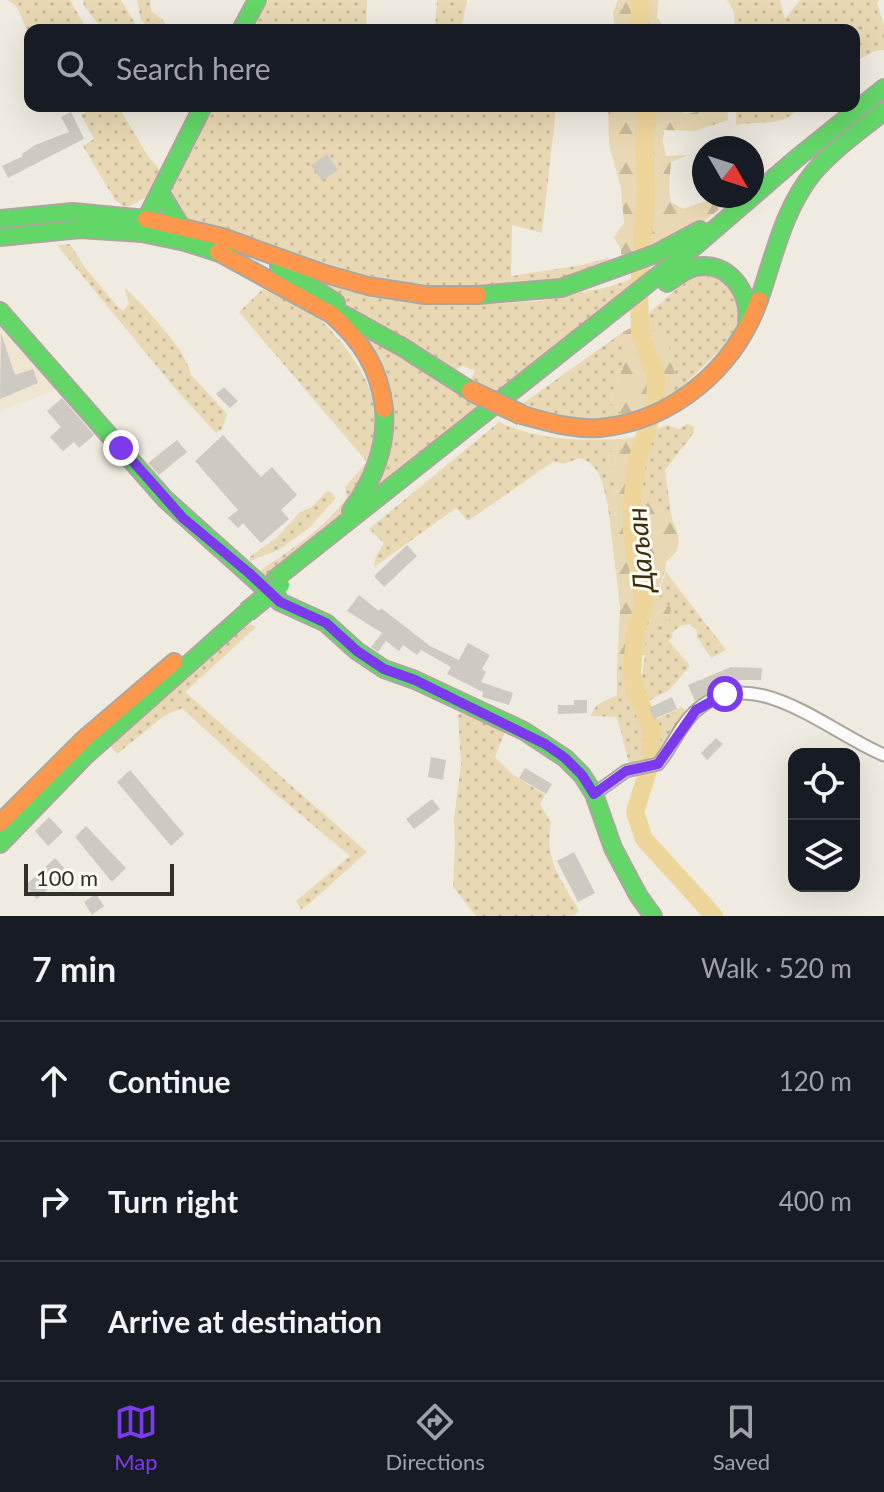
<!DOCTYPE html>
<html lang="en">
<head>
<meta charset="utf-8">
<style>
  body { margin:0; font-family:Lato,sans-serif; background:#242831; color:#f1f3f6 }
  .controls { position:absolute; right:24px; bottom:24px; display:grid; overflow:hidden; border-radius:16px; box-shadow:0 8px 32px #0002 }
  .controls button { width:72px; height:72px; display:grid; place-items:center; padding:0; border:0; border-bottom:2px solid #363941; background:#171b24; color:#f1f3f6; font:40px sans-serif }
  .compass { position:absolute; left:692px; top:136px; width:72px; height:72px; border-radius:50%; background:#171b24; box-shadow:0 8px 32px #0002; rotate:129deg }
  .scale { position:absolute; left:24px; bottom:20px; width:150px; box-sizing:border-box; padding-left:8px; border:4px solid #333028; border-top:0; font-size:22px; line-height:28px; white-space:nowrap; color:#333028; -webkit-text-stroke:6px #fffcf4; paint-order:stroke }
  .stop { position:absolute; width:24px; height:24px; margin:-18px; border:6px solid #7c3aed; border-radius:50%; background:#fff }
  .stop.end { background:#7c3aed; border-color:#fff; box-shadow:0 2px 8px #0008 }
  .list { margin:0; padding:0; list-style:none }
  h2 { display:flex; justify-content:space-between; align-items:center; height:104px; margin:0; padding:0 32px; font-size:34px }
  h2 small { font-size:26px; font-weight:400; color:#9ea1a6 }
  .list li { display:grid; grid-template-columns:52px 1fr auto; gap:24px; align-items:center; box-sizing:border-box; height:120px; padding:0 32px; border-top:2px solid #363941 }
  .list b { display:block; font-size:30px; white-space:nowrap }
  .list em { font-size:26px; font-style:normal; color:#9ea1a6 }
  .icon { flex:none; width:44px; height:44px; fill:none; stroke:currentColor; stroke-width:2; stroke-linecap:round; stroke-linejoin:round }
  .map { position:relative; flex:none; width:884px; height:916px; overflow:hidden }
  .search { position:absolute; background:#171b24; box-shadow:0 8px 32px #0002; left:24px; right:24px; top:24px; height:88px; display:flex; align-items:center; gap:20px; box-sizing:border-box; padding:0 28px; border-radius:16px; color:#9ea1a6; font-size:30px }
  .sheet { height:464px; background:#171b24 }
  nav { display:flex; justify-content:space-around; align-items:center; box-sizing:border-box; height:112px; border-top:2px solid #363941; background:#171b24; font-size:22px; color:#9ea1a6 }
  nav a { display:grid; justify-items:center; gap:4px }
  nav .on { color:#7c3aed }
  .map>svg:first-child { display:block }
  .built { fill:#efe6d2 }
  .grass { fill:url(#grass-dots) }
  .forest { fill:url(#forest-firs) }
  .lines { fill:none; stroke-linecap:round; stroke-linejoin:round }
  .river { stroke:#eed59a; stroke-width:18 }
  .building { fill:#cecac2 }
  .street-casing { stroke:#aba79f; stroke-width:15 }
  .fast-casing { stroke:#aba79f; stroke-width:20 }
  .slow-casing { stroke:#aba79f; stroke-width:20 }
  .street { stroke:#fdfcfa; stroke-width:11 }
  .fast { stroke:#63d668; stroke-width:16 }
  .slow { stroke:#ff974d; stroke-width:16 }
  .fast-bridge-casing { stroke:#aba79f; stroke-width:22; stroke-linecap:butt }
  .slow-bridge-casing { stroke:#aba79f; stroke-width:22; stroke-linecap:butt }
  .fast-bridge { stroke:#63d668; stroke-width:18 }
  .slow-bridge { stroke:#ff974d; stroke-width:18 }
  .route { stroke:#7c3aed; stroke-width:10 }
  .labels { text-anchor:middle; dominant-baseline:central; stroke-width:6; stroke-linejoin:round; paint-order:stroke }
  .water-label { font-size:28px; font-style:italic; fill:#3d2f0c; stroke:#fffcf4 }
</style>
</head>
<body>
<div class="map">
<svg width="884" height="916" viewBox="0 0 884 916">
  <defs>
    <pattern id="grass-dots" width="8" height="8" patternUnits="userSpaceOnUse" patternTransform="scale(2)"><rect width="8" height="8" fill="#e8d8b3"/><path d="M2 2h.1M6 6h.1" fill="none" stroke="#c7ba9a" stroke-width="1.8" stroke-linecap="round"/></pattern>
    <pattern id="forest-firs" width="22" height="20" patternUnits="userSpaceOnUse" patternTransform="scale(2)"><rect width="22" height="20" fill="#e8d8b3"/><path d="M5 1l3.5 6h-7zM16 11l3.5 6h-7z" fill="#c7ba9a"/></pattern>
  </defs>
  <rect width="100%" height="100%" fill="#f0ebe0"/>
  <!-- built -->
  <path class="built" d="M0 311 63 381 53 391 0 411Z"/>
  <!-- grass -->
  <path class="grass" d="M8 0H70L87 30H30V38L17 7Z
    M83 0H121L139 30H103L84 6Z
    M137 0H150L151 11 163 20 169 30H151L141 20Z
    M268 0H367L366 30H252Z
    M437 0H467L461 30H435Z
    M727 0H780L785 19 800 0H879L877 3 884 26V50L875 51 854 62V30H735L734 12Z
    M96 106H118L148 156 163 174 150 195 126 208 115 200 83 146 94 139 81 115Z
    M214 106H571L568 109H556L542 233 512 225 511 276 582 265 608 258 618 265 533 286 419 285 329 269 194 225C184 217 172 207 172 194 173 168 202 129 214 106Z
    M736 106H800C784 129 759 120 736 125Z
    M70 244 86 269 117 306 123 311 129 304 124 287C143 305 187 350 191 375L227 414 222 429 216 433 174 387 57 245Z
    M656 271 503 397 470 381 475 371 462 365 453 373 299 273 470 305 541 301 608 287Z
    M700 276C723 276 731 286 743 304L739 324 731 340 669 399 634 326 687 280Z
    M263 289C279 297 298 304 313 314 334 329 367 372 372 398 379 434 369 479 346 508 325 536 291 558 264 581L260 575 261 570C292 549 325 528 347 497L345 487 367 462 239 312Z
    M360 330 487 410 367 503 388 461Z
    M623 332V368L609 402 623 415C584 422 559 422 522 404Z
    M499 422C537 440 580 441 622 439L607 457 616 485 608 506C603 486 602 466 580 458L563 464 554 461 468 521 456 508 374 567 375 558 384 543 369 529Z
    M687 424 694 427 693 434 665 470 671 515 656 508 641 492 642 463 647 441 637 437 667 425 679 429Z
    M328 490 336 498 308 529 278 550 250 561V557L276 538 300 512 312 507Z
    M666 572 726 650 711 658 697 637V630L689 624 680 626 671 634 673 636 669 641 690 666 669 690 645 703 653 721 682 707 687 712 660 758 630 767 617 717 590 716 597 705 617 695V669L630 654V684H641L645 655V627L652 621 666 626 658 595Z
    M250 624 256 627 185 692 367 852 302 910 296 901 350 856 271 790 182 708 164 716 117 754 109 744 220 647Z
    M458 713 475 717 505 732 495 757 512 774 545 795 540 804 551 823C544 860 561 879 579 911L574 916H476L453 887 455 846 454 819 461 764Z"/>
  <!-- forest -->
  <path class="forest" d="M618 0H658L657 18 665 27 664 30H615L613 13Z
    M608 106H671L686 114 727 106 728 120 695 131 664 130 663 142 666 156 688 155 671 162 669 187 671 202 683 209 720 196H736L688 234 621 257V250L614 237 624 223 621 187 609 145Z
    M634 326 659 332 667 339 676 381 669 399 623 415 609 402 623 368V332Z
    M637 437 647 441 642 463 641 491 651 495 656 508 671 515C678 538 686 545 666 562 666 574 659 583 658 595L671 608 669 622 666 626 652 621 645 627V655L630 654 617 669 620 607 608 506 616 485 607 457 622 439Z"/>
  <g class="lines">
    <!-- river -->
    <path class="river" d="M639 30 640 0
      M649 106 644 137 646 197 639 289 640 332 656 377 655 405 637 460 632 504V534L644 602 635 636 632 672 635 690 652 730 650 764 635 812 644 839 714 916"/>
  </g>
  <!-- building -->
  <path class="building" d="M71 112 84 139 8 178 2 166 23 156 22 154 35 145 69 132 61 117Z
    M327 154 338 170 322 181 311 165Z
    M1 333 15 375 33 369 38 383 0 399Z
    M224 387 238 401 230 408 216 394Z
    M62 398 94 435 79 448 74 442 63 451 50 437 61 427 47 411Z
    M223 435 261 477 272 467 297 495 281 510 289 519 261 543 243 523 238 528 228 518 238 510 195 461Z
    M177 440 187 452 159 475 148 463Z
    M407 545 417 556 384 587 374 576Z
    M359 595 379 611 381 608 430 646 459 660 468 643 490 655 482 669 486 672 481 682 513 693 509 705 482 697 483 692 447 674 451 667 421 650 417 655 403 645 399 651 386 641 378 652 371 647 382 633 347 611Z
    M731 667 762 668 761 680H740L715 689 695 701 688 685Z
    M672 697 677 709 654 719 649 708Z
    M574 700H587V713L558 714V705H574Z
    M716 738 723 744 707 760 701 753Z
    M431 757 446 760 443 780 428 777Z
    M525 768 552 784 546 794 519 778Z
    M130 770 184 834 171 846 117 782Z
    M432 799 440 809 414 829 406 819Z
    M49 817 63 832 48 846 35 831Z
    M86 826 126 868 112 882 75 837Z
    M574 852 595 893 578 902 557 861Z
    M55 858 67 871 37 899 25 886Z
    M96 894 104 906 92 915 84 902Z"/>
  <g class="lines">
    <!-- street casing -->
    <g class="street-casing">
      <path id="street" d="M594 794 626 771 658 764C672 747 681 723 698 709 753 661 830 733 884 755"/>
    </g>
    <!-- fast casing -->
    <g class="fast-casing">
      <path id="fast" d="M241 30 257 0
        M160 192 181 227
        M0 219 73 212 146 219
        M142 233 185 242 229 256
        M0 237 80 229 142 233 146 219 203 106
        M279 266 336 303
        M667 283C676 277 685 269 696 267 727 260 751 292 747 320
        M478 295 561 288 655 254 700 230
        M759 300C774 257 783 210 813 173 833 149 860 131 884 111
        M0 311 165 499 280 602 326 623 357 651 384 669 415 680 524 731 565 758 582 775 594 794 613 848 638 895 653 916
        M339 312 409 351
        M399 345 471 391
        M351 511C373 481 387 447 384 409
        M275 579 694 247 797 158 884 88
        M0 844 85 756 247 612"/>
    </g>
    <!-- slow casing -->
    <g class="slow-casing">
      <path id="slow" d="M146 219 222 237 322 273 368 286 425 295H478
        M218 252 331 314C361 340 380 369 384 409
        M522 415C548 422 573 430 600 428 673 421 735 368 759 300
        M0 823 84 739 174 662"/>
    </g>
    <!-- street -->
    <use href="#street" class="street"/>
    <!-- fast -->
    <use href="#fast" class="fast"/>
    <!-- slow -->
    <use href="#slow" class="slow"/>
    <!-- fast-bridge casing -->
    <g class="fast-bridge-casing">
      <path id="fast-bridge" d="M247 612 280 585"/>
    </g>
    <!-- slow-bridge casing -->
    <g class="slow-bridge-casing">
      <path id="slow-bridge" d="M471 391 522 415"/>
    </g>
    <!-- fast-bridge -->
    <use href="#fast-bridge" class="fast-bridge"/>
    <!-- slow-bridge -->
    <use href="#slow-bridge" class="slow-bridge"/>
  </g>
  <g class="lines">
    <!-- route -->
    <path class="route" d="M121 448 183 518 249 573 280 602 326 623 357 651 384 669 415 680 545 744 565 758 582 775 594 794 626 771 658 764 696 710 725 694"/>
  </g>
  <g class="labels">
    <!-- water labels -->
    <g class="water-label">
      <text transform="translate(639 550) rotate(-95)">Даљан</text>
    </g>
  </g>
</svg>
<div class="controls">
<button><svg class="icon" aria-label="locate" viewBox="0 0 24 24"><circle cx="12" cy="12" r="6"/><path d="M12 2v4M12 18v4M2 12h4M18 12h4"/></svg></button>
<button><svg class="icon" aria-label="layers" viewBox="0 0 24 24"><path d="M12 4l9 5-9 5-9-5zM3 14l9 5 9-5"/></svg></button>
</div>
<svg class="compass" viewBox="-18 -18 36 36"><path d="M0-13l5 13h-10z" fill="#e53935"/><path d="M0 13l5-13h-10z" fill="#9ea1a6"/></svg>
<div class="scale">100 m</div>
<div class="stop" style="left:725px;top:694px"></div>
<div class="stop end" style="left:121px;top:448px"></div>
<div class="search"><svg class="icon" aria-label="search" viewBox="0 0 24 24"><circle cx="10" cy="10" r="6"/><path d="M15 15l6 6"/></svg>Search here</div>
</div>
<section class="sheet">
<h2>7 min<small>Walk · 520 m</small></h2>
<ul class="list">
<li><svg class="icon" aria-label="ahead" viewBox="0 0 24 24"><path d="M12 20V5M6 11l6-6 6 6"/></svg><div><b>Continue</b></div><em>120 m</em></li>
<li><svg class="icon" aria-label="right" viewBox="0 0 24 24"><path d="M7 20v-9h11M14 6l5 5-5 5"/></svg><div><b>Turn right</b></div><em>400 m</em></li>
<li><svg class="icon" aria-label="arrive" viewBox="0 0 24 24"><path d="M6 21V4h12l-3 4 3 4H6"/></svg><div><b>Arrive at destination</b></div></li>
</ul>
</section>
<nav>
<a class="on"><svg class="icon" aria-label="map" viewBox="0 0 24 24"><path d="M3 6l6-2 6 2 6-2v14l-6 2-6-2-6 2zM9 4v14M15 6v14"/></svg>Map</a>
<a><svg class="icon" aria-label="directions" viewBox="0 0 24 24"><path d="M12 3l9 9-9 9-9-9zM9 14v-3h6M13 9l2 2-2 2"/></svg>Directions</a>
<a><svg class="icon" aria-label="saved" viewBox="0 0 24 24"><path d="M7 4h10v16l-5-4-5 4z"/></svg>Saved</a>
</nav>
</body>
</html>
